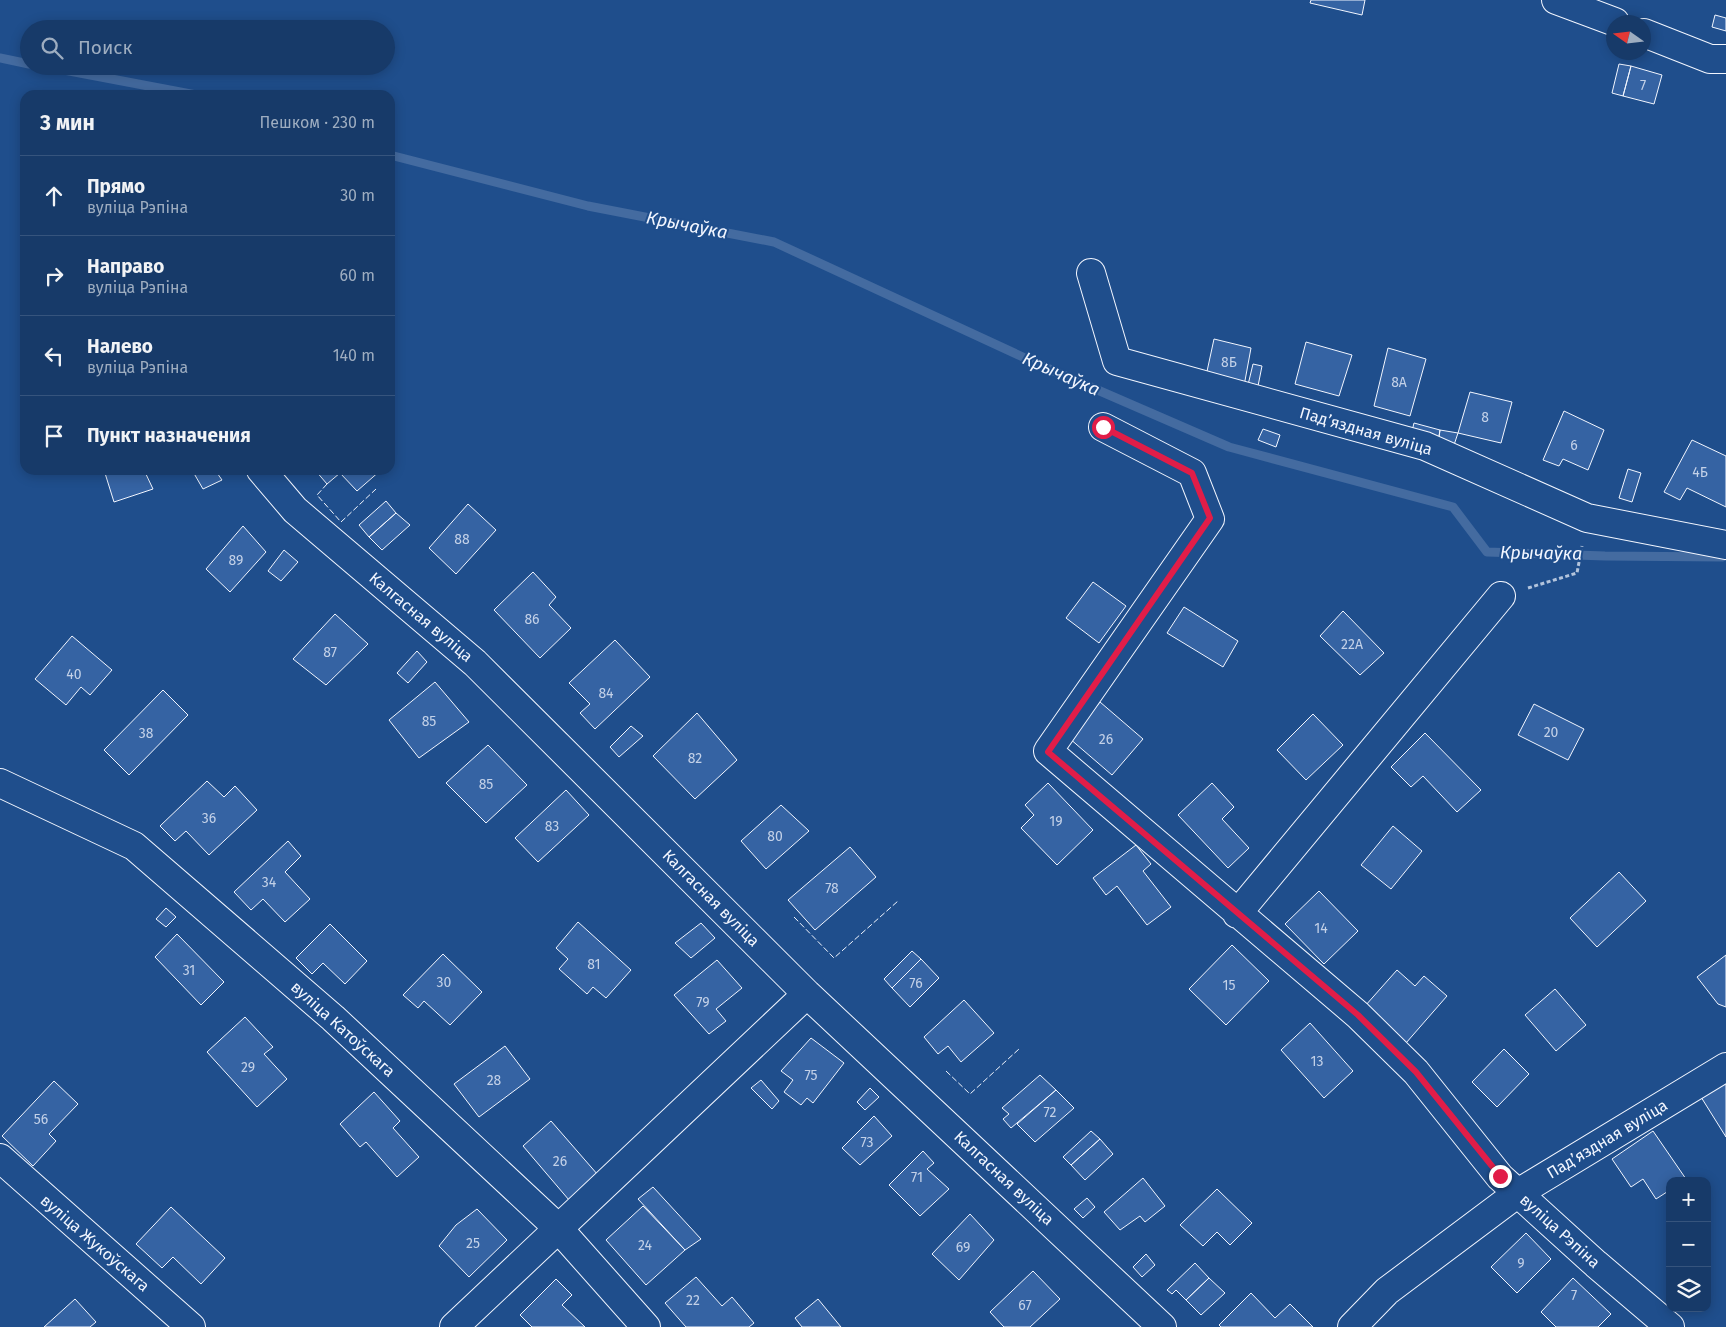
<!DOCTYPE html>
<html lang="ru">
<head>
<meta charset="utf-8">
<style>
  body { margin:0; font-family:"Fira Sans",sans-serif; background:#244571; color:#f1f3f6 }
  .controls { position:absolute; right:15px; bottom:15px; display:grid; overflow:hidden; border-radius:10px; box-shadow:0 2px 12px #0003 }
  .controls button { width:45px; height:45px; display:grid; place-items:center; padding:0; border:0; border-bottom:1px solid #36547d; background:#173a69; color:#f1f3f6; font:25px sans-serif }
  .compass { position:absolute; left:1606px; top:15px; width:45px; height:45px; border-radius:50%; background:#173a69; box-shadow:0 2px 12px #0003; rotate:284deg }
  .stop { position:absolute; width:15px; height:15px; margin:-11px; border:4px solid #e11d48; border-radius:50%; background:#fff }
  .stop.end { background:#e11d48; border-color:#fff; box-shadow:0 1px 5px #0008 }
  .list { margin:0; padding:0; list-style:none }
  h2 { display:flex; justify-content:space-between; align-items:center; height:65px; margin:0; padding:0 20px; font-size:21px }
  h2 small { font-size:16px; font-weight:400; color:#9eadc0 }
  .list li { display:grid; grid-template-columns:32px 1fr auto; gap:15px; align-items:center; box-sizing:border-box; height:80px; padding:0 20px; border-top:1px solid #36547d }
  .list b { display:block; font-size:19px; white-space:nowrap }
  .list p { margin:0; font-size:16px; white-space:nowrap; color:#9eadc0 }
  .list em { font-size:16px; font-style:normal; color:#9eadc0 }
  .icon { flex:none; width:28px; height:28px; fill:none; stroke:currentColor; stroke-width:2; stroke-linecap:round; stroke-linejoin:round }
  .map { position:relative; flex:none; width:1726px; height:1327px; overflow:hidden }
  .search { position:absolute; background:#173a69; box-shadow:0 2px 12px #0003; left:20px; top:20px; width:375px; height:55px; display:flex; align-items:center; gap:12px; box-sizing:border-box; padding:0 18px; border-radius:28px; color:#9eadc0; font-size:19px }
  .panel { position:absolute; background:#173a69; box-shadow:0 2px 12px #0003; left:20px; top:90px; width:375px; height:385px; border-radius:15px }
  .map>svg:first-child { display:block }
  .lines { fill:none; stroke-linecap:round; stroke-linejoin:round }
  .stream { stroke:#446ba0; stroke-width:9 }
  .building { fill:#3563a3; stroke:#f2f6ff }
  .minor-casing { stroke:#f2f6ff; stroke-width:30 }
  .path { stroke:#b3c4dc; stroke-width:3; stroke-dasharray:4 2.5; stroke-linecap:butt }
  .minor { stroke:#1f4e8c; stroke-width:28 }
  .fence { stroke:#f2f6ff; stroke-width:1; stroke-dasharray:6 2.5; stroke-linecap:butt }
  .route { stroke:#e11d48; stroke-width:6 }
  .labels { text-anchor:middle; dominant-baseline:central; stroke-width:4; stroke-linejoin:round; paint-order:stroke }
  .number-label { font-size:14px; fill:#c3d1e8 }
  .street-label { font-size:16px; fill:#f2f6ff; stroke:#1f4e8c }
  .water-label { font-size:18px; font-style:italic; fill:#f2f6ff; stroke:#1f4e8c }
</style>
</head>
<body>
<div class="map">
<svg width="1726" height="1327" viewBox="0 0 1726 1327">
  <rect width="100%" height="100%" fill="#1f4e8c"/>
  <g class="lines">
    <!-- stream -->
    <path class="stream" d="M0 58 29 64
      M43 66 196 95
      M390 155 588 206 774 242 1040 365 1229 447 1453 507 1487 552 1605 556 1723 557"/>
  </g>
  <!-- building -->
  <path class="building" d="M1311 0H1365L1362 15 1310 3Z
    M1715 15 1726 18V31L1712 27Z
    M1619 64 1631 66 1623 96 1612 93Z
    M1631 66 1662 75 1654 104 1623 96Z
    M1214 339 1251 348 1244 386 1206 376Z
    M1306 342 1352 355 1339 396 1295 384Z
    M1388 348 1426 359 1410 416 1374 406Z
    M1253 364 1262 366 1257 391 1247 389Z
    M1470 392 1512 402 1501 443 1458 433Z
    M1564 411 1604 430 1588 470 1563 459 1559 466 1543 460Z
    M1414 423 1440 430 1438 443 1411 435Z
    M1263 429 1280 435 1276 447 1258 440Z
    M1440 430 1458 433 1454 445 1438 443Z
    M1692 440 1726 456V507L1687 488 1680 500 1664 492Z
    M1628 469 1641 473 1632 502 1619 498Z
    M104 470H144L153 489 114 502Z
    M192 470H215L222 480 203 489Z
    M315 470H381L357 491 340 473 327 484Z
    M386 501 396 513 369 537 359 525Z
    M468 504 496 530 456 574 429 548Z
    M396 513 410 525 382 550 369 537Z
    M243 526 266 552 230 592 206 569Z
    M284 550 298 562 281 581 268 571Z
    M533 572 556 597 549 605 571 628 540 658 494 610Z
    M1093 582 1126 606 1099 643 1066 618Z
    M1184 607 1238 641 1223 667 1167 633Z
    M1343 611 1384 653 1360 675 1320 636Z
    M335 614 368 644 326 685 293 659Z
    M72 636 112 670 90 695 81 687 66 705 35 679Z
    M615 640 650 677 595 729 580 713 590 704 569 683Z
    M417 651 427 662 408 683 397 673Z
    M435 682 469 722 419 758 389 720Z
    M163 690 188 715 129 775 104 750Z
    M1100 702 1143 739 1112 775 1069 738Z
    M1534 704 1584 729 1568 760 1518 735Z
    M697 713 737 760 695 799 653 756Z
    M1313 714 1343 745 1306 780 1277 750Z
    M631 726 643 736 619 757 610 747Z
    M1425 733 1481 790 1457 812 1423 776 1411 787 1391 767Z
    M488 745 527 785 486 823 446 783Z
    M207 781 224 797 235 786 257 810 209 855 186 831 175 841 160 826Z
    M1048 783 1093 830 1057 865 1021 828 1034 815 1025 805Z
    M1212 783 1234 807 1222 819 1249 848 1228 868 1178 815Z
    M566 790 589 815 538 862 515 838Z
    M781 805 809 831 766 869 741 841Z
    M1393 826 1422 851 1391 889 1361 865Z
    M288 841 301 856 285 872 310 899 285 922 263 899 251 910 234 892Z
    M1136 845 1151 864 1143 871 1171 907 1147 925 1117 886 1106 895 1093 878Z
    M850 847 876 877 815 930 788 900Z
    M1619 872 1646 901 1597 947 1570 918Z
    M1319 891 1358 931 1324 964 1285 924Z
    M166 908 176 917 166 927 156 919Z
    M578 922 631 970 606 998 593 987 587 994 559 969 568 959 556 948Z
    M701 923 715 938 691 958 675 943Z
    M330 924 367 961 345 984 323 963 312 974 296 958Z
    M177 934 224 982 201 1005 155 957Z
    M1232 945 1269 981 1226 1025 1189 989Z
    M912 951 921 959 892 988 884 979Z
    M443 954 482 992 450 1025 424 1001 418 1008 403 995Z
    M1726 955V1007L1718 1004 1697 977Z
    M921 959 939 978 910 1007 892 988Z
    M717 960 742 988 716 1009 726 1021 709 1034 674 995Z
    M1397 970 1415 986 1424 976 1447 996 1406 1043 1365 1006Z
    M1555 989 1586 1025 1556 1051 1525 1015Z
    M964 1000 994 1033 961 1062 948 1046 938 1054 924 1037Z
    M245 1017 273 1047 264 1054 287 1079 257 1107 207 1052Z
    M1310 1023 1353 1071 1324 1098 1281 1050Z
    M811 1038 844 1063 813 1103 807 1098 801 1105 784 1092 793 1080 781 1071Z
    M505 1046 530 1079 479 1117 454 1084Z
    M1504 1049 1529 1074 1497 1107 1472 1082Z
    M1040 1075 1056 1090 1011 1128 1003 1119 1009 1114 1002 1108Z
    M761 1080 779 1101 772 1109 751 1088Z
    M54 1081 78 1104 49 1134 56 1141 33 1166 2 1136Z
    M1726 1081V1137L1701 1097Z
    M870 1088 879 1097 865 1110 857 1102Z
    M1056 1090 1074 1108 1035 1142 1017 1124Z
    M374 1092 400 1121 393 1128 419 1157 397 1177 366 1142 360 1147 340 1124Z
    M874 1116 892 1136 860 1165 842 1148Z
    M551 1121 598 1175 569 1200 523 1146Z
    M1091 1131 1100 1139 1071 1165 1063 1157Z
    M1653 1131 1686 1179 1683 1181H1670V1190L1656 1199 1643 1179 1631 1187 1612 1159Z
    M1100 1139 1113 1154 1085 1180 1071 1165Z
    M923 1151 934 1163 927 1169 949 1189 920 1216 889 1185Z
    M1143 1178 1165 1206 1145 1222 1140 1216 1120 1230 1104 1212Z
    M653 1187 701 1239 685 1250 638 1199Z
    M1217 1189 1252 1223 1230 1245 1217 1232 1203 1246 1180 1225Z
    M1087 1198 1095 1207 1083 1218 1074 1209Z
    M643 1206 685 1250 646 1285 606 1240Z
    M171 1207 225 1258 201 1284 173 1257 162 1268 136 1244Z
    M477 1209 507 1240 469 1277 439 1246 456 1225Z
    M970 1214 994 1240 959 1280 932 1254Z
    M1526 1233 1551 1259 1517 1293 1491 1267Z
    M1146 1254 1155 1265 1142 1277 1133 1267Z
    M1195 1263 1209 1278 1186 1300 1176 1290 1172 1294 1167 1290Z
    M1033 1271 1060 1299 1030 1327H1004L990 1312Z
    M696 1277 722 1306 732 1297 754 1323 749 1327H686L665 1303Z
    M1209 1278 1225 1293 1201 1315 1186 1300Z
    M1573 1278 1611 1314 1598 1327H1556L1541 1312Z
    M556 1279 572 1295 562 1305 585 1327H532L520 1315Z
    M1251 1293 1275 1318 1290 1304 1313 1327H1221L1219 1325Z
    M75 1299 96 1322 90 1327H44Z
    M818 1299 841 1327H802L795 1318Z"/>
  <g class="lines">
    <!-- minor casing -->
    <g class="minor-casing">
      <path id="minor" d="M1556 0 1615 22
        M1644 33 1710 59H1726
        M1091 273 1117 361 1425 446 1587 518 1726 545
        M1103 427 1192 473 1210 519 1048 751 1358 1015 1416 1072 1500 1177 1596 1264 1670 1327
        M261 470 295 510 475 663 807 994 1162 1327
        M0 783 134 846 333 1018 558 1228 646 1327
        M1237 914 1501 596
        M0 1158 191 1327
        M454 1327 807 994
        M1352 1327 1387 1291 1518 1193 1726 1067"/>
    </g>
    <!-- path -->
    <path class="path" d="M1528 588 1577 573 1582 546"/>
    <!-- minor -->
    <use href="#minor" class="minor"/>
    <!-- fence -->
    <path class="fence" d="M327 484 317 495 341 522 376 489
      M794 917 834 958 898 901
      M946 1071 970 1094 1019 1049"/>
  </g>
  <g class="lines">
    <!-- route -->
    <path class="route" d="M1103 427 1192 473 1210 518 1048 752 1358 1015 1416 1072 1500 1176"/>
  </g>
  <g class="labels">
    <!-- number labels -->
    <g class="number-label">
      <text x="1643" y="85">7</text>
      <text x="1229" y="362">8Б</text>
      <text x="1399" y="382">8А</text>
      <text x="1485" y="417">8</text>
      <text x="1574" y="445">6</text>
      <text x="1700" y="472">4Б</text>
      <text x="462" y="539">88</text>
      <text x="236" y="560">89</text>
      <text x="532" y="619">86</text>
      <text x="1352" y="644">22А</text>
      <text x="330" y="652">87</text>
      <text x="74" y="674">40</text>
      <text x="606" y="693">84</text>
      <text x="429" y="721">85</text>
      <text x="1551" y="732">20</text>
      <text x="146" y="733">38</text>
      <text x="1106" y="739">26</text>
      <text x="695" y="758">82</text>
      <text x="486" y="784">85</text>
      <text x="209" y="818">36</text>
      <text x="1056" y="821">19</text>
      <text x="552" y="826">83</text>
      <text x="775" y="836">80</text>
      <text x="269" y="882">34</text>
      <text x="832" y="888">78</text>
      <text x="1321" y="928">14</text>
      <text x="594" y="964">81</text>
      <text x="189" y="970">31</text>
      <text x="444" y="982">30</text>
      <text x="916" y="983">76</text>
      <text x="1229" y="985">15</text>
      <text x="703" y="1002">79</text>
      <text x="1317" y="1061">13</text>
      <text x="248" y="1067">29</text>
      <text x="811" y="1075">75</text>
      <text x="494" y="1080">28</text>
      <text x="1050" y="1112">72</text>
      <text x="41" y="1119">56</text>
      <text x="867" y="1142">73</text>
      <text x="560" y="1161">26</text>
      <text x="917" y="1177">71</text>
      <text x="473" y="1243">25</text>
      <text x="645" y="1245">24</text>
      <text x="963" y="1247">69</text>
      <text x="1521" y="1263">9</text>
      <text x="1574" y="1295">7</text>
      <text x="693" y="1300">22</text>
      <text x="1025" y="1305">67</text>
    </g>
    <!-- street labels -->
    <g class="street-label">
      <text transform="translate(1366 431) rotate(16)">Падʼяздная вуліца</text>
      <text transform="translate(421 617) rotate(40)">Калгасная вуліца</text>
      <text transform="translate(711 898) rotate(45)">Калгасная вуліца</text>
      <text transform="translate(343 1029) rotate(42)">вуліца Катоўскага</text>
      <text transform="translate(1607 1139) rotate(-31)">Падʼяздная вуліца</text>
      <text transform="translate(1004 1178) rotate(43)">Калгасная вуліца</text>
      <text transform="translate(1560 1231) rotate(42)">вуліца Рэпіна</text>
      <text transform="translate(95 1243) rotate(41)">вуліца Жукоўскага</text>
    </g>
    <!-- water labels -->
    <g class="water-label">
      <text transform="translate(687 225) rotate(11)">Крычаўка</text>
      <text transform="translate(1061 374) rotate(24)">Крычаўка</text>
      <text transform="translate(1541 553) rotate(1)">Крычаўка</text>
    </g>
  </g>
</svg>
<div class="controls">
<button>+</button>
<button>−</button>
<button><svg class="icon" aria-label="layers" viewBox="0 0 24 24"><path d="M12 4l9 5-9 5-9-5zM3 14l9 5 9-5"/></svg></button>
</div>
<svg class="compass" viewBox="-18 -18 36 36"><path d="M0-13l5 13h-10z" fill="#e53935"/><path d="M0 13l5-13h-10z" fill="#9eadc0"/></svg>
<div class="stop" style="left:1103px;top:427px"></div>
<div class="stop end" style="left:1500px;top:1176px"></div>
<div class="search"><svg class="icon" aria-label="search" viewBox="0 0 24 24"><circle cx="10" cy="10" r="6"/><path d="M15 15l6 6"/></svg>Поиск</div>
<section class="panel">
<h2>3 мин<small>Пешком · 230 m</small></h2>
<ul class="list">
<li><svg class="icon" aria-label="ahead" viewBox="0 0 24 24"><path d="M12 20V5M6 11l6-6 6 6"/></svg><div><b>Прямо</b><p>вуліца Рэпіна</p></div><em>30 m</em></li>
<li><svg class="icon" aria-label="right" viewBox="0 0 24 24"><path d="M7 20v-9h11M14 6l5 5-5 5"/></svg><div><b>Направо</b><p>вуліца Рэпіна</p></div><em>60 m</em></li>
<li><svg class="icon" aria-label="left" viewBox="0 0 24 24"><path d="M17 20v-9H6M10 6l-5 5 5 5"/></svg><div><b>Налево</b><p>вуліца Рэпіна</p></div><em>140 m</em></li>
<li><svg class="icon" aria-label="arrive" viewBox="0 0 24 24"><path d="M6 21V4h12l-3 4 3 4H6"/></svg><div><b>Пункт назначения</b></div></li>
</ul>
</section>
</div>
</body>
</html>
